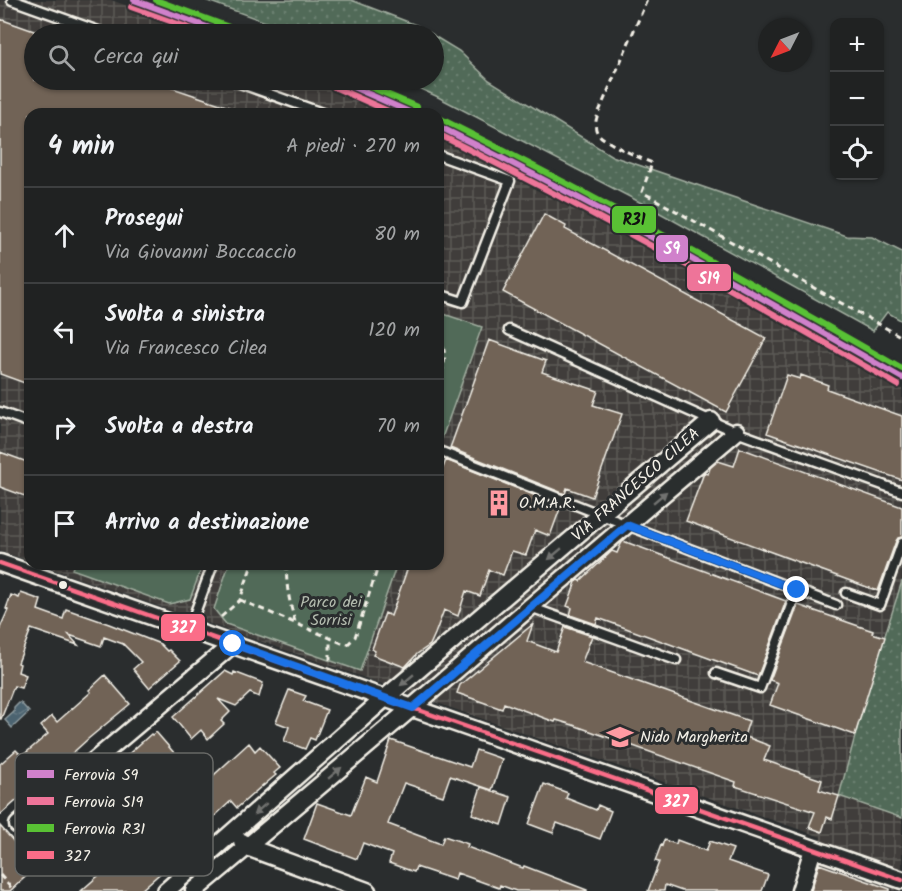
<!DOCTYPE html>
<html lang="it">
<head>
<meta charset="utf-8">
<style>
  body { margin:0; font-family:Kalam,sans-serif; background:#282a2a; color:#f1f3f6 }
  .controls { position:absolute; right:18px; top:18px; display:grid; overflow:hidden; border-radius:12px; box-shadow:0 2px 4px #0004 }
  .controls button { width:54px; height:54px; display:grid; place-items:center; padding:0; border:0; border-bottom:2px solid #3d3f40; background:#202222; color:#f1f3f6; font:30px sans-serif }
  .compass { position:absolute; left:758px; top:18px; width:54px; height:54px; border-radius:50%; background:#202222; box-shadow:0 2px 4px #0004; rotate:228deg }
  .stop { position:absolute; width:18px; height:18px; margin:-14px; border:4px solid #1a73e8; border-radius:50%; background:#fff }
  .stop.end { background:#1a73e8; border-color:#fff; box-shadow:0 2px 6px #0008 }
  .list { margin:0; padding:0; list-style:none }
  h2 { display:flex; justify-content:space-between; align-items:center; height:78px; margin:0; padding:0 24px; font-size:26px }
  h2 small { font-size:20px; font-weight:400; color:#a2a4a5 }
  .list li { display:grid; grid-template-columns:39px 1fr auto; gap:18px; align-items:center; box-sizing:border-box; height:96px; padding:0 24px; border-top:2px solid #3d3f40 }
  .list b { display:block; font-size:22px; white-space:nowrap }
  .list p { margin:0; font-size:20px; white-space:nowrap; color:#a2a4a5 }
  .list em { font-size:20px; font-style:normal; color:#a2a4a5 }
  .icon { flex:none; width:33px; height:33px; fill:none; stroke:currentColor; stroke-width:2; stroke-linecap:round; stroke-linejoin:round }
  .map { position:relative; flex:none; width:902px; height:891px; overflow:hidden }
  .search { position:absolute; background:#202222; box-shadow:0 2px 4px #0004; left:24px; top:24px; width:420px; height:66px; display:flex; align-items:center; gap:15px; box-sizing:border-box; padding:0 21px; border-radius:33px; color:#a2a4a5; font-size:22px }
  .panel { position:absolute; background:#202222; box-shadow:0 2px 4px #0004; left:24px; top:108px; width:420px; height:462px; border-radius:18px }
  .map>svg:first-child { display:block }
  .industrial { fill:url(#industrial-grid) }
  .grass { fill:url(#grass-dots); stroke:#a2aea0; stroke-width:1.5 }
  .park { fill:#516a58; stroke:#a2aea0; stroke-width:1.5 }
  .water { fill:url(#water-waves); stroke:#8f9ca0; stroke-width:1.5 }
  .building { fill:#716357; stroke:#f4f1e8; stroke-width:1.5 }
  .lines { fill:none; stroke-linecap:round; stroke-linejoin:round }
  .service-casing { stroke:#f4f1e8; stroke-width:13 }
  .minor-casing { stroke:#f4f1e8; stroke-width:21 }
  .path { stroke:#f4f1e8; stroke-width:3; stroke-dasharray:6 4.5; stroke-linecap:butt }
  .service { stroke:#2a2d2e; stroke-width:8 }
  .minor { stroke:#2a2d2e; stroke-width:16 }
  .bus-1-casing { stroke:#2a2d2e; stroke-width:9 }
  .bus-1 { stroke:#fb6d88; stroke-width:4.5 }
  .rail-1-casing { stroke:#2a2d2e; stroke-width:10 }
  .rail-2-casing { stroke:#2a2d2e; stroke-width:10 }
  .rail-3-casing { stroke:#2a2d2e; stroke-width:10 }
  .rail-1 { stroke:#d081cb; stroke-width:6 }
  .rail-2 { stroke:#ee7499; stroke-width:6 }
  .rail-3 { stroke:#59c134; stroke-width:6 }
  .oneway { fill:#71726f }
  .route { stroke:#1a73e8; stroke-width:8 }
  .bus-dot { fill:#f4f1e8; stroke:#2a2d2e; stroke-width:2 }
  .labels { text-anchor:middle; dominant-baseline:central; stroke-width:6; stroke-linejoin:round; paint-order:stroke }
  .street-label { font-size:16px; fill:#f4f1e8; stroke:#2a2d2e }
  .poi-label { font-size:16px; fill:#f4f1e8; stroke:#2a2d2e; text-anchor:start }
  .park-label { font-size:16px; fill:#b3bbae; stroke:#2a2d2e }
  .key { fill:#2a2d2e; stroke:#676866; stroke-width:1.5 }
  .key-label { font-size:16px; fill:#f4f1e8 }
  .line-badge { stroke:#2a2d2e; stroke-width:2 }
  .badge-label { font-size:16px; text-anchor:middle; font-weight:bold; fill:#fff }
  .pale-badge-label { font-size:16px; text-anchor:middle; font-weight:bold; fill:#111 }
</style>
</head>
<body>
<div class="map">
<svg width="902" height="891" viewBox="0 0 902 891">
  <defs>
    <pattern id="industrial-grid" width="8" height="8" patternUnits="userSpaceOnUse" patternTransform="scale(1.5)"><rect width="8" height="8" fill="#3f3d3a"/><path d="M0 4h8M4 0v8" fill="none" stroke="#5b5a56"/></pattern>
    <pattern id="grass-dots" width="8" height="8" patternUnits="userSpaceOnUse" patternTransform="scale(1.5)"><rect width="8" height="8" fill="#516a58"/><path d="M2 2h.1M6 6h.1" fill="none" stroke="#6b8070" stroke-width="1.8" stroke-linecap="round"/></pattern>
    <pattern id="water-waves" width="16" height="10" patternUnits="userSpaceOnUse" patternTransform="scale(1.5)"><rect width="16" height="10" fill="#4c6370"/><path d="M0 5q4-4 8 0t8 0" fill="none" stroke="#667a84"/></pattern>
  </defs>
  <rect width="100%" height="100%" fill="#2a2d2e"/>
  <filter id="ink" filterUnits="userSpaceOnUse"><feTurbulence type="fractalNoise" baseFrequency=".0167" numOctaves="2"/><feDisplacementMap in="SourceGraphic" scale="12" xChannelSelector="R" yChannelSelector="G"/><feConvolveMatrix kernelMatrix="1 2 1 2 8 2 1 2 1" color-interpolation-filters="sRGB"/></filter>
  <g filter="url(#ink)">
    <!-- industrial -->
    <path class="industrial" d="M0 0H111L205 34H34V80H321L368 98 400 114H30V561L0 551Z
      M438 132 535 179 616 222 902 384V891H806L821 837 38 564H438Z"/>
    <!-- grass -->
    <path class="grass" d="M205 0H351L416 25 432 34H299Z
      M434 36 459 51 489 80 612 156 847 236 872 237 902 252V321L887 312 873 331 651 208 436 96 401 80H434Z
      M902 581V818L839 796 865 699Z"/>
    <!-- park -->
    <path class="park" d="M438 312 482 327 438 449Z
      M74 564H203L190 599 169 604 72 569Z
      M229 564H397L360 671 226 624 214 609Z"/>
    <!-- water -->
    <path class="water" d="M19 703H21L29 712 12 728 5 720 14 712V708Z"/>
    <!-- building -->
    <path class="building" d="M0 19 34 31V80H149L244 112V114H30V385L0 374Z
      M544 214 566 226 565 229 766 338 726 412 503 292Z
      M489 340 546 361 542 372 598 391 593 405 622 414 592 497 567 488 565 494 450 448Z
      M787 375 800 379 801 375 828 385 827 389 902 416V480L767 433Z
      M740 448 902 507V537L898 538 896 541 878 591 686 521 704 473 708 474 710 468 718 461 734 466Z
      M0 452 30 463V498L0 487Z
      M446 460 561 506 550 536 535 530 526 555 512 551 503 575 489 570 480 596 466 591 458 616 444 610 435 634 430 645 417 654 405 667 373 655 375 651 372 649 385 613 391 616 409 564H438V467L443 468Z
      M623 541 786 601 758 676 598 618 596 624 570 615 572 608 567 606 576 582 578 580 580 581 612 551 617 553 621 544Z
      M21 593 41 600 38 610 63 619 66 609 109 624 160 644 167 651 169 650 180 661 149 688 133 669 141 662 123 644 104 637 101 646 69 635 78 645 31 629 18 663 20 664 18 672 26 675 21 688 14 686 1 719H0V628L8 610 6 609 11 595 19 598Z
      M798 605 873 631 872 633 885 637 855 735 770 705 778 683 770 680Z
      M533 624 527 641 556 652 565 627 592 636 582 662 749 721 744 736 770 746 764 760 822 780 819 790 839 796 832 819 827 817 822 832 809 827 815 812 735 786 736 782 573 725 556 720 555 722 504 703 502 709 457 693 460 685Z
      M225 671 233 675 234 672 263 683 259 697 250 693 236 706 218 699 230 712 221 721 224 724 208 739 201 730 191 739 173 717Z
      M105 675 130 704 88 739 33 789 32 787 0 815V764L16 750 22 756 48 734 41 726 52 716 57 722 91 692 89 690Z
      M289 690 306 696 303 701 327 710 315 740 310 738 305 749 284 741 289 727 276 722Z
      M156 732 175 754 171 757 179 765 169 774 162 766 141 784 146 789 119 815 114 811 78 843 83 848 65 864 56 854 51 859 48 856 10 891H0V826L16 844 18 843 22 847 26 843 28 845 65 811 64 809 102 774 104 776 151 734 152 735Z
      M391 740 470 767 476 750 502 759 492 790 450 776 443 796 404 783 388 824 441 844 444 836 468 844 467 847 523 868 524 866 587 890V891H516L500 885 499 888 457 873 455 880 416 867 414 872 389 863 392 854 363 843 357 859 304 839 317 803 351 815 366 777 377 782Z
      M249 743 255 751 260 746 280 768 274 773 276 775 270 780 263 786V785L237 808 231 801 204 826 208 831 165 871 164 870 140 891H81L122 855 124 857 165 818 164 817 180 802 182 804Z
      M544 784 568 793 566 798 596 810 598 805 611 811 600 839 557 823 553 833 529 824Z
      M481 787 511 797 502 825 472 814Z
      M664 840 676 844 677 840 706 851 710 841 733 849 728 861 768 875 762 891H682L665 885 664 891H648L659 862 655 861 661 845 662 846Z
      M819 864 890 889V891H811Z"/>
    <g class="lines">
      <!-- service casing -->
      <g class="service-casing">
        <path id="service" d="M12 0 107 34
          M231 80 325 114
          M438 155 510 181 463 302 438 294
          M509 330 736 432 902 492
          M0 412 30 423
          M439 451 627 525 836 605
          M846 593 880 605 902 543
          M530 607 676 660
          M189 629 213 564
          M716 673 760 688 797 590"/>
      </g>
      <!-- minor casing -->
      <g class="minor-casing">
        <path id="minor" d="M0 563 902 880
          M18 825 233 644
          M242 842 247 847 367 891
          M166 891 385 698 711 421
          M194 891C376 740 555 585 736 432
          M800 891 813 849"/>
      </g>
      <!-- path -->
      <path class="path" d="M647 0 598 114C596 120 594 126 597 132 602 142 641 158 652 163L642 192 902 337
        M438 338C450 352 443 369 438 385
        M287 564C285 584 290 603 295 622
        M240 600 342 643 348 644 355 637 379 564
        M221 617 240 600 252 564
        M330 660V638
        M0 875 14 891"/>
      <!-- service -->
      <use href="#service" class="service"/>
      <!-- minor -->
      <use href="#minor" class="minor"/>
      <!-- bus-1 casing -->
      <g class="bus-1-casing">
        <path id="bus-1" d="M0 563 902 880"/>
      </g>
      <!-- bus-1 -->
      <use href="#bus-1" class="bus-1"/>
      <!-- rail-1 casing -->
      <g class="rail-1-casing">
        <path id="rail-1" d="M134 0 226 34
          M337 80 414 114
          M438 126C596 204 749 290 902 378"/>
      </g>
      <!-- rail-2 casing -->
      <g class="rail-2-casing">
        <path id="rail-2" d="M131 7 206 34
          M334 87 395 114
          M438 134C595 212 747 298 898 385"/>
      </g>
      <!-- rail-3 casing -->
      <g class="rail-3-casing">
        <path id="rail-3" d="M156 0 229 27
          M354 80 417 107
          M441 119C598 197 750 282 902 369"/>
      </g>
      <!-- rail-1 -->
      <use href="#rail-1" class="rail-1"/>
      <!-- rail-2 -->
      <use href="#rail-2" class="rail-2"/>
      <!-- rail-3 -->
      <use href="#rail-3" class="rail-3"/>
    </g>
    <!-- one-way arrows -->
    <defs><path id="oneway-solid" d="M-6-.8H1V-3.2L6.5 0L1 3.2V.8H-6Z" transform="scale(1.5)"/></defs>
    <g class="oneway">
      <use href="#oneway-solid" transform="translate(660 497) rotate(-40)"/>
      <use href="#oneway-solid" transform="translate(555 554) rotate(140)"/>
      <use href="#oneway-solid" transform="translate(407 680) rotate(140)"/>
      <use href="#oneway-solid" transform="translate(335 773) rotate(-40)"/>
      <use href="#oneway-solid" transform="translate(260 809) rotate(139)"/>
    </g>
  </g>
  <g class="lines" filter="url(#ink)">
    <!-- route -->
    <path class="route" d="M233 644 413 708 627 525 797 590"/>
  </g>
  <!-- icons -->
  <defs>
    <g id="building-bare" transform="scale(2.07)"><path d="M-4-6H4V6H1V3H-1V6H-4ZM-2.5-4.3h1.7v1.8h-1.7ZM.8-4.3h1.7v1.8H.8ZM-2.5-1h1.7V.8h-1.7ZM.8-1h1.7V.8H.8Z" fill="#ff9aa2" stroke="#2a2d2e" stroke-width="2.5" paint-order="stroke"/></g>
    <g id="school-bare" transform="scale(2.07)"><path d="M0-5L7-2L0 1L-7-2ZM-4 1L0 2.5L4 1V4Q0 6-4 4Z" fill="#ff9aa2" stroke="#2a2d2e" stroke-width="2.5" paint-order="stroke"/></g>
  </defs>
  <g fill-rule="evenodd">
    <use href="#building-bare" x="499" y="503"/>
    <use href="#school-bare" x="620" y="737"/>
  </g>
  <!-- markers -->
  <circle class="bus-dot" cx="63" cy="585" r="5"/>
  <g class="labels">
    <!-- street labels -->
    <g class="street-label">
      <text transform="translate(636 485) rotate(-41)">VIA FRANCESCO CILEA</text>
    </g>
    <!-- poi labels -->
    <g class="poi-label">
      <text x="519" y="503">O.M.A.R.</text>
      <text x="640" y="737">Nido Margherita</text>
    </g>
    <!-- park labels -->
    <g class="park-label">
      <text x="331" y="602">Parco dei<tspan x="331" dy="18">Sorrisi</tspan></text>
    </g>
  </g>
  <!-- legend -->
  <rect x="15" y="753" width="198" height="123" rx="9" class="key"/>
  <rect x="27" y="770" width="27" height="8" fill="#d081cb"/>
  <rect x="27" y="797" width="27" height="8" fill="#ee7499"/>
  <rect x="27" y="824" width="27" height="8" fill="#59c134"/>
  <rect x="27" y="851" width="27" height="8" fill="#fb6d88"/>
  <g class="key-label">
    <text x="64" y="780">Ferrovia S9</text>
    <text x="64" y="807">Ferrovia S19</text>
    <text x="64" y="834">Ferrovia R31</text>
    <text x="64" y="861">327</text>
  </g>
  <g class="line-badge">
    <rect x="611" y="205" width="46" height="29" rx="6" fill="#59c134"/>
    <rect x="655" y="234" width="34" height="29" rx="6" fill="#d081cb"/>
    <rect x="686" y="263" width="46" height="29" rx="6" fill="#ee7499"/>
    <rect x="160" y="613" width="46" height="29" rx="6" fill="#fb6d88"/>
    <rect x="654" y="786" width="45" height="29" rx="6" fill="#fb6d88"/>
  </g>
  <g class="badge-label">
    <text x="672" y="254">S9</text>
    <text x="709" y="284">S19</text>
    <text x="183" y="633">327</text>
    <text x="676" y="807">327</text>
  </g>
  <g class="pale-badge-label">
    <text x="634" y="225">R31</text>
  </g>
</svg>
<div class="controls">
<button>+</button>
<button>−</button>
<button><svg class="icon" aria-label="locate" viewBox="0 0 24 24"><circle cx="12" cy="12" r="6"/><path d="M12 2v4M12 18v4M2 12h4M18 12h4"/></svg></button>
</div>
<svg class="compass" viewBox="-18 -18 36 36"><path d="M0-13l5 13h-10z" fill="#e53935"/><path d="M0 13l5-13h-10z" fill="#a2a4a5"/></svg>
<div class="stop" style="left:233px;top:644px"></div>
<div class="stop end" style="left:797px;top:590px"></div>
<div class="search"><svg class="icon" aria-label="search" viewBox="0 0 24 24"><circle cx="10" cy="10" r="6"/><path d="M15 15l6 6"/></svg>Cerca qui</div>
<section class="panel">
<h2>4 min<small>A piedi · 270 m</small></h2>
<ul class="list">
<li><svg class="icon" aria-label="ahead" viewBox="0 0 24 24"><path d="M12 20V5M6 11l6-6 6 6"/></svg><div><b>Prosegui</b><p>Via Giovanni Boccaccio</p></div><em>80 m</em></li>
<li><svg class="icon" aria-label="left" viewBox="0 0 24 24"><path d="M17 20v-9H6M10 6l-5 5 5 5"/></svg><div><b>Svolta a sinistra</b><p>Via Francesco Cilea</p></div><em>120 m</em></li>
<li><svg class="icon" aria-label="right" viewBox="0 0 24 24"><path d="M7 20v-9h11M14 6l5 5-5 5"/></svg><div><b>Svolta a destra</b></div><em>70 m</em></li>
<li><svg class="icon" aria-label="arrive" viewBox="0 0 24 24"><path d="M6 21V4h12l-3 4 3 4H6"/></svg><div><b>Arrivo a destinazione</b></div></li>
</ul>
</section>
</div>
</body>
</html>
